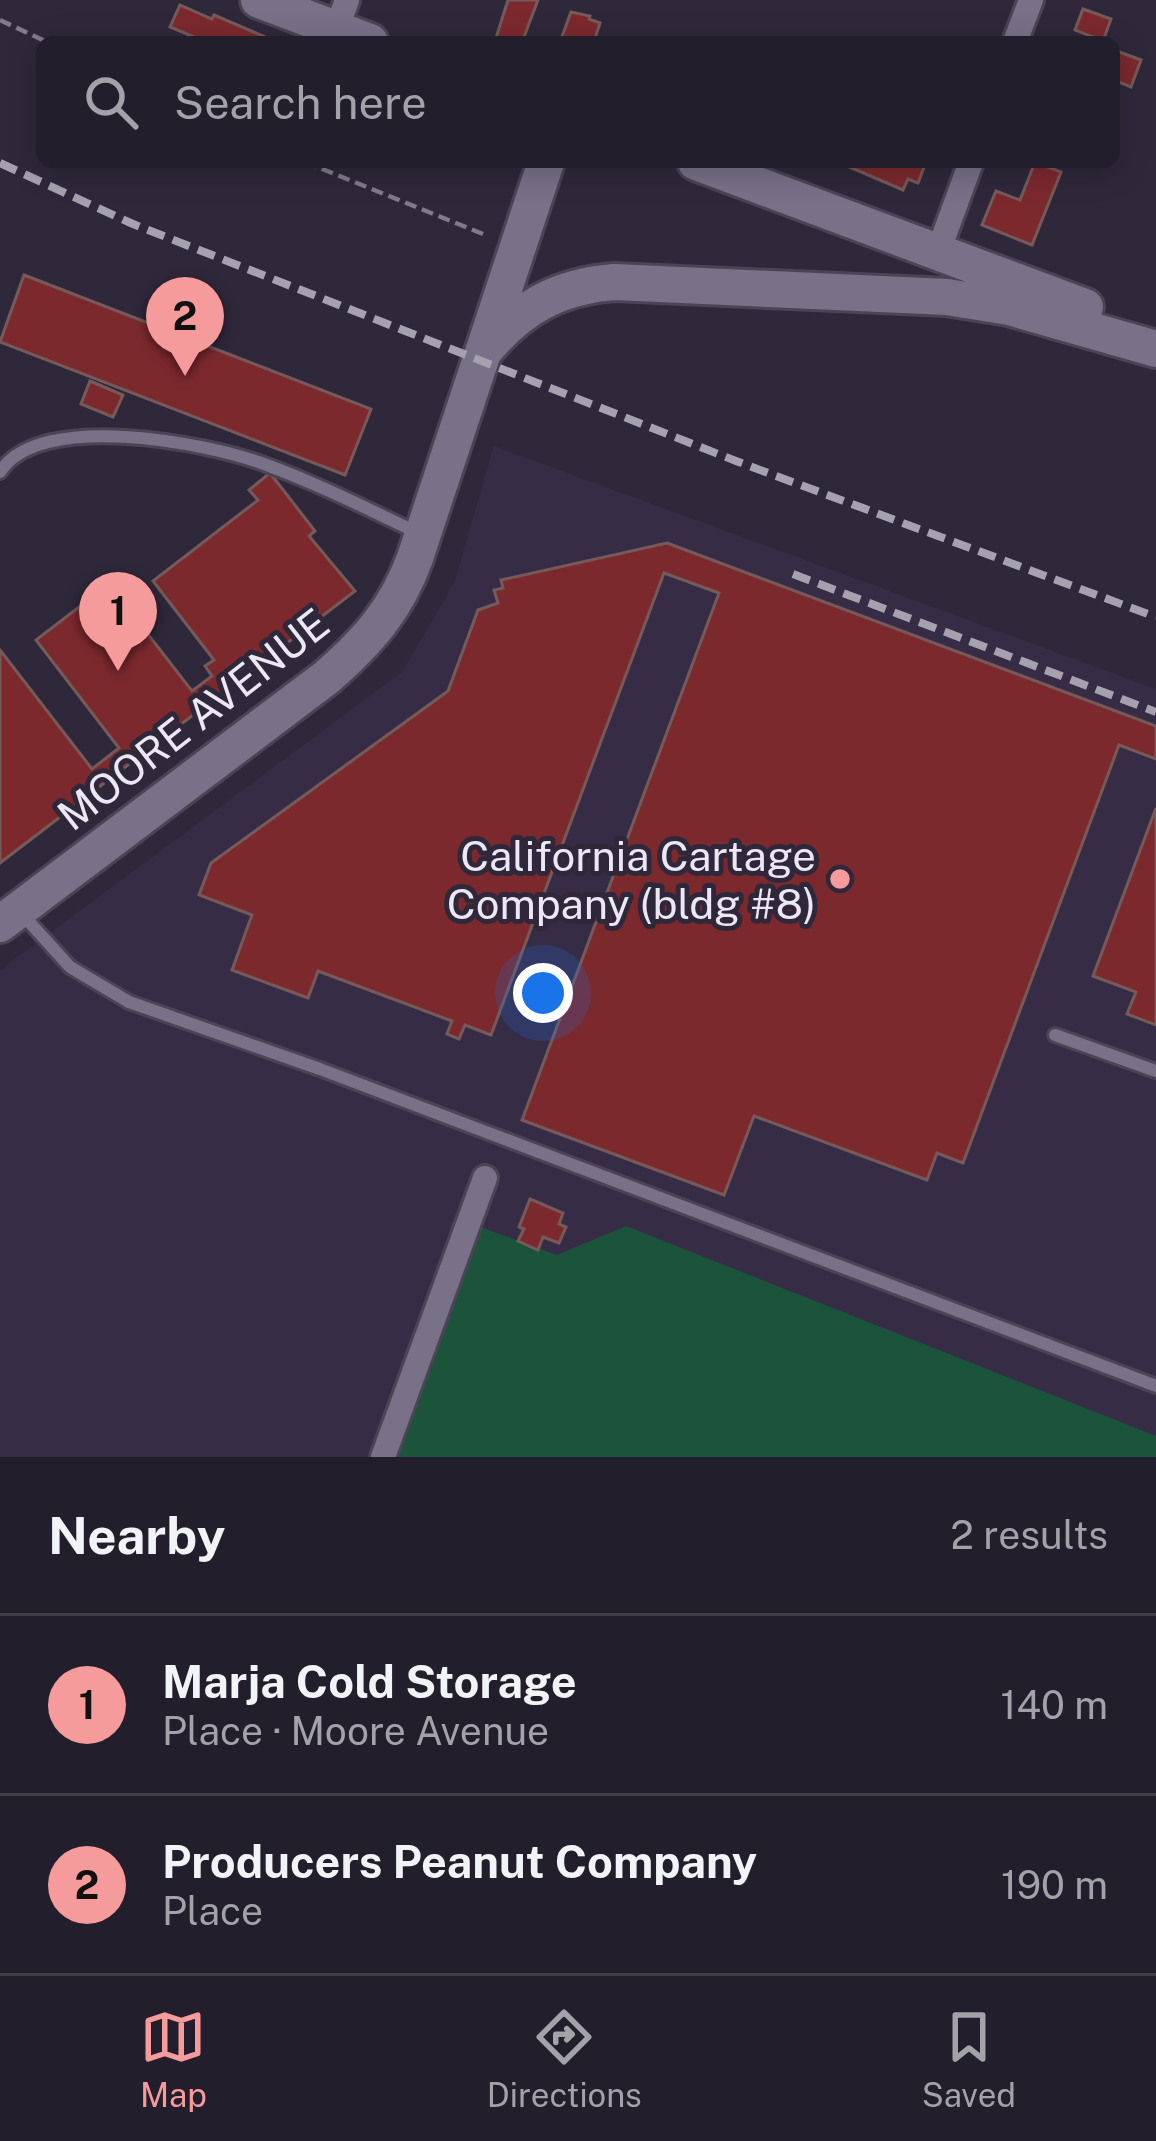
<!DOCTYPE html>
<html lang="en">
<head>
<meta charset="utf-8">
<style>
  body { margin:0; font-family:"Public Sans",sans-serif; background:#2f2b38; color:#f1f3f6 }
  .you { position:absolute; left:543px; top:993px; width:42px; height:42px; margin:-30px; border:9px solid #fff; border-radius:50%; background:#1a73e8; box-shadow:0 0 0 18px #1a73e833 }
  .badge { display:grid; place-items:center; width:78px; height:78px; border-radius:50%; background:#f59b9c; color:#111; font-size:39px; font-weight:700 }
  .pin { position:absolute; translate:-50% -99px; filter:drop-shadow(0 3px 6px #0008) }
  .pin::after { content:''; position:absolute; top:63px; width:42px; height:36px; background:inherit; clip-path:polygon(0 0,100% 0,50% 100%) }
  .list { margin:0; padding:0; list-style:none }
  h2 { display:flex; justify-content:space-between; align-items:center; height:156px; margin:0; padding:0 48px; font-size:51px }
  h2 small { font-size:39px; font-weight:400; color:#a3a2a9 }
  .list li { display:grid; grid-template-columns:78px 1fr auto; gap:36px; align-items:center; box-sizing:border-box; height:180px; padding:0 48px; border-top:3px solid #403c48 }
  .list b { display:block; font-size:45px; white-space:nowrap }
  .list p { margin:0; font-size:39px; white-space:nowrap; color:#a3a2a9 }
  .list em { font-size:39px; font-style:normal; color:#a3a2a9 }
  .icon { flex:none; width:66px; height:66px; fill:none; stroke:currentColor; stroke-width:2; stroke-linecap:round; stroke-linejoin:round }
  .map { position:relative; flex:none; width:1156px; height:1457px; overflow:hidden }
  .search { position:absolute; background:#231e2c; box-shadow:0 6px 30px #0003; left:36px; right:36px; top:36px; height:132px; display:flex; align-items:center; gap:30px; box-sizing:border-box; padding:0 42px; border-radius:18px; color:#a3a2a9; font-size:45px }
  .sheet { height:516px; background:#231e2c }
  nav { display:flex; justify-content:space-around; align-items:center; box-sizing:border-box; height:168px; border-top:3px solid #403c48; background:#231e2c; font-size:33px; color:#a3a2a9 }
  nav a { display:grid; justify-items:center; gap:6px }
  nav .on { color:#f59b9c }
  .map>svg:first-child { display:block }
  .built { fill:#372c46 }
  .green { fill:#1b543a }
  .building { fill:#7c292e; stroke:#755a59; stroke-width:3 }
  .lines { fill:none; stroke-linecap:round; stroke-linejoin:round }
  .lane-casing { stroke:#4a4454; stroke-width:18 }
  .street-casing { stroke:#4a4454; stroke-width:30 }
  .secondary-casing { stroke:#4a4454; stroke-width:42 }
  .path { stroke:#807a8a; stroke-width:4.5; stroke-dasharray:12 6; stroke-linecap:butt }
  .lane { stroke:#797188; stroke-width:12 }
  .street { stroke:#797188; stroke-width:24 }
  .secondary { stroke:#797188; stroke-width:36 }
  .rail { stroke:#a6a1af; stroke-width:8; stroke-dasharray:18 9; stroke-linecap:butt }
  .poi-dot { fill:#f59b9c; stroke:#2f283b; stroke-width:4.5 }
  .labels { text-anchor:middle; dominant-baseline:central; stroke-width:10; stroke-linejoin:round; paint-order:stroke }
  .street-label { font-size:42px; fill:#ebe7f3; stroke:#2f283b }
  .poi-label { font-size:42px; fill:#ebe7f3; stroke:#2f283b; text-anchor:end }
</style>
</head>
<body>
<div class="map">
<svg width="1156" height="1457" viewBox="0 0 1156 1457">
  <rect width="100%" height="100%" fill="#2f283b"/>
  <!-- built -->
  <path class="built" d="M494 446 1156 689V1457H0V970L402 672 454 583Z"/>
  <!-- green -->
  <path class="green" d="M478 1226 557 1255 626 1226 1156 1436V1457H393Z"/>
  <!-- building -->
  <path class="building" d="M508 0H538L522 42 495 41Z
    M180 5 212 19 214 15 270 39 268 42H206L170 27Z
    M1083 9 1111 19 1103 41 1075 30Z
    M571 12 590 16 589 19 600 23 594 42H560Z
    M1114 50 1141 60 1131 87 1114 80Z
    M838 162H926L918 183 908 179 903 190Z
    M1035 162 1061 172 1032 245 982 225 996 191 1020 200Z
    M24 275 371 409 345 475 0 342Z
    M90 381 123 395 113 417 81 404Z
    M270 473 315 531 309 536 355 591 0 863V650L92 769 119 748 36 640 109 584 192 691 212 676 205 666 214 660 153 581 258 500 249 490Z
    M667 543 1156 726V759L1119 745 963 1163 937 1153 927 1180 754 1116 724 1195 522 1120 719 593 664 573 491 1035 465 1025 459 1039 447 1034 452 1021 318 971 308 998 232 970 252 915 199 895 211 863 448 691 478 610 498 603 494 590 503 588 501 580Z
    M1156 808V1025L1127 1014 1136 992 1093 976Z
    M530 1199 563 1213 559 1224 566 1227 559 1243 543 1237 538 1250 518 1241 524 1229 519 1227Z"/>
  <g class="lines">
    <!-- lane casing -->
    <g class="lane-casing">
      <path id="lane" d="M0 472C39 410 207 443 264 464 316 483 366 508 416 532
        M23 915 70 967 129 1002 320 1069 1156 1386
        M1055 1035 1156 1071"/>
    </g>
    <!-- street casing -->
    <g class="street-casing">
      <path id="street" d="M336 30 347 0
        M1015 42 1031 0
        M938 252 971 162
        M383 1457 485 1178"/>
    </g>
    <!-- secondary casing -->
    <g class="secondary-casing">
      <path id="secondary" d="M259 0 370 42
        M696 162 1085 307
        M485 350C521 307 559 286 615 282L947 297 1009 307 1156 349
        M0 924 327 677C368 641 396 610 415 558L546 162"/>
    </g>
    <!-- path -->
    <path class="path" d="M0 20 47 42
      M305 162 488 236"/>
    <!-- lane -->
    <use href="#lane" class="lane"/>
    <!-- street -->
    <use href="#street" class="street"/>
    <!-- secondary -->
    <use href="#secondary" class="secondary"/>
    <!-- rail -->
    <path class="rail" d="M0 163 133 224 736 461 1156 617
      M793 574 1156 712"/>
  </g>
  <!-- markers -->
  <circle class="poi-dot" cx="840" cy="879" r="12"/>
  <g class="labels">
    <!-- street labels -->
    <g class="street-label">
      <text transform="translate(193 719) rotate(-38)">MOORE AVENUE</text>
    </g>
    <!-- poi labels -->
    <g class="poi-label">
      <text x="816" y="855">California Cartage<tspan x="816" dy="48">Company (bldg #8)</tspan></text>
    </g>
  </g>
</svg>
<div class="you"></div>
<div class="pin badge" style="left:118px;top:671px">1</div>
<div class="pin badge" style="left:185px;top:376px">2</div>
<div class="search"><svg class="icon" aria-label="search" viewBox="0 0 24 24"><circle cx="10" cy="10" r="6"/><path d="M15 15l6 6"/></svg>Search here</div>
</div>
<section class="sheet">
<h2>Nearby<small>2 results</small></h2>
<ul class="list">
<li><span class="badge">1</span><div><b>Marja Cold Storage</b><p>Place · Moore Avenue</p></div><em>140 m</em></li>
<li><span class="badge">2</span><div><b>Producers Peanut Company</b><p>Place</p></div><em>190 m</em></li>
</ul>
</section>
<nav>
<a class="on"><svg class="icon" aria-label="map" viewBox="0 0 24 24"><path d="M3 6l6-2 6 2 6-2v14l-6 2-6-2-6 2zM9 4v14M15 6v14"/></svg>Map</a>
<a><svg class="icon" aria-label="directions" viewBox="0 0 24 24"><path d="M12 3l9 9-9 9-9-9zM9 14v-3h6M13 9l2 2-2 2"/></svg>Directions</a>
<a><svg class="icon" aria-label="saved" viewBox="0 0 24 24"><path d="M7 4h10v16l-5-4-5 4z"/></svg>Saved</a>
</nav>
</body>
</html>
